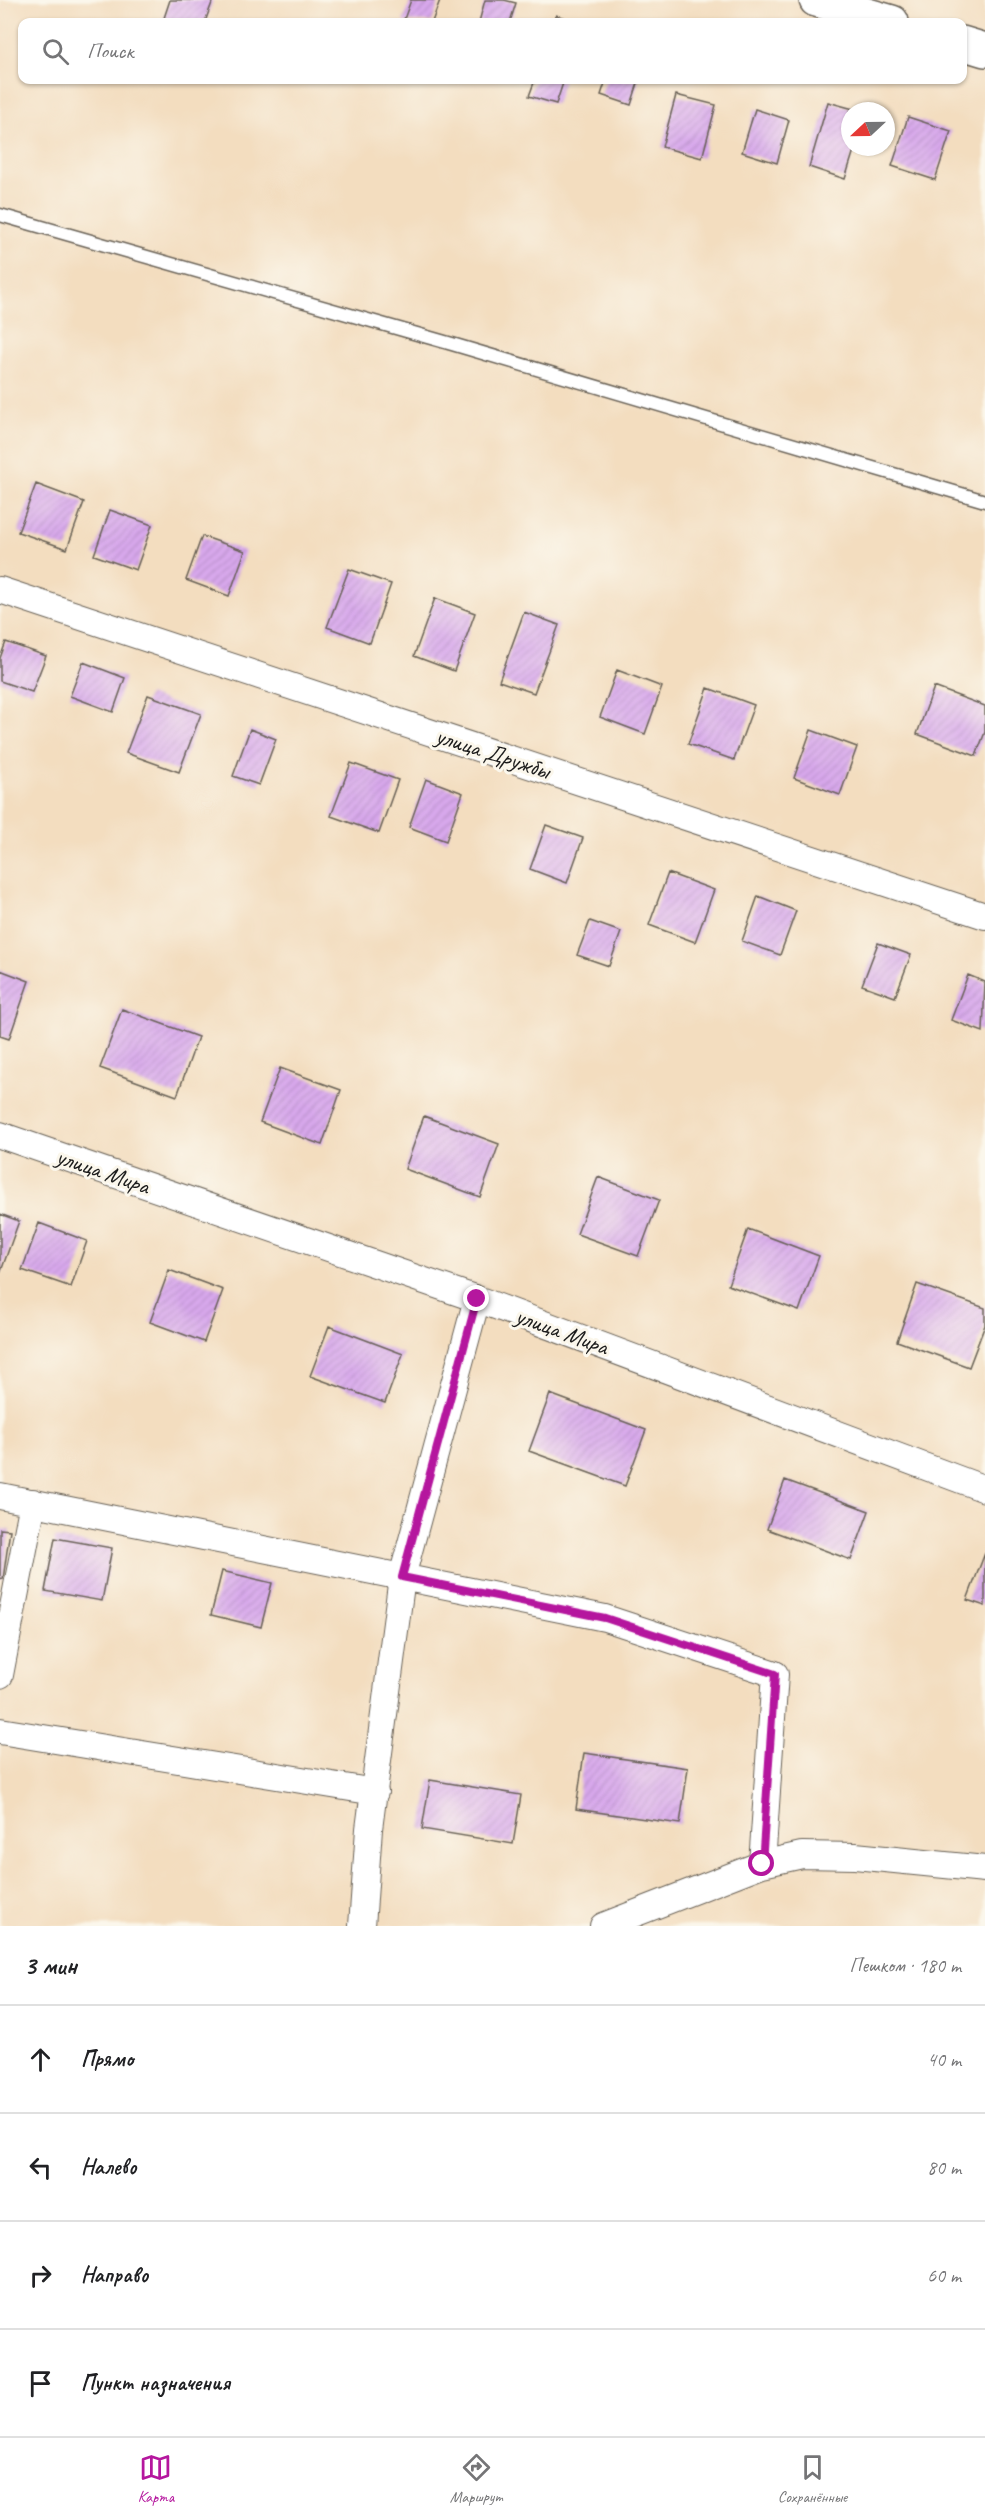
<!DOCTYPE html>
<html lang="ru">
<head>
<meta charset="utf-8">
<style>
  body { margin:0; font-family:Caveat,sans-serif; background:#f6f6f6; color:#202124 }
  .compass { position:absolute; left:841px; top:102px; width:54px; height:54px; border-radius:50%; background:#fff; box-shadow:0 2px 4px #0004; rotate:248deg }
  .stop { position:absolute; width:18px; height:18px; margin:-14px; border:4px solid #b5179e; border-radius:50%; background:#fff }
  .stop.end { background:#b5179e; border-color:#fff; box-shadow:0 2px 6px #0008 }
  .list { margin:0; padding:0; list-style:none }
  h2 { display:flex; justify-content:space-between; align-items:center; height:78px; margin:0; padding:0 24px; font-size:26px }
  h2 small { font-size:20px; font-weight:400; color:#757577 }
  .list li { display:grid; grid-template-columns:39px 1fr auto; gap:18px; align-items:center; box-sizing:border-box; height:108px; padding:0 24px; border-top:2px solid #e0e0e0 }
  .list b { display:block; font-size:22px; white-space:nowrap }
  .list em { font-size:20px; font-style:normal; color:#757577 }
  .icon { flex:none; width:33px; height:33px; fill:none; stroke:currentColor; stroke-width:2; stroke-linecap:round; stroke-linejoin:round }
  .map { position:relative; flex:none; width:985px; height:1926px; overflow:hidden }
  .search { position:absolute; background:#fff; box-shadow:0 2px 4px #0004; left:18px; right:18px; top:18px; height:66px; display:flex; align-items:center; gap:15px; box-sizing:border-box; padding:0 21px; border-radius:12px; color:#757577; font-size:22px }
  .sheet { height:510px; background:#fff }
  nav { display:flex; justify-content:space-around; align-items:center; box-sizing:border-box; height:84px; border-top:2px solid #e0e0e0; background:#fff; font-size:16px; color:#757577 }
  nav a { display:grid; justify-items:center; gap:3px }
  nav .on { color:#b5179e }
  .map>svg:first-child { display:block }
  .building { fill:url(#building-hatch) }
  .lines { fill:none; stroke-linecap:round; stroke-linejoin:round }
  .lane-casing { stroke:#676055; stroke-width:15 }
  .street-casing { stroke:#676055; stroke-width:28 }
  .secondary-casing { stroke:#676055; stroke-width:36 }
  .lane { stroke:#fff; stroke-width:12 }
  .street { stroke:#fff; stroke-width:26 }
  .secondary { stroke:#fff; stroke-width:33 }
  .route { stroke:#b5179e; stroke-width:8 }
  .labels { text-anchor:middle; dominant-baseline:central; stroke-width:6; stroke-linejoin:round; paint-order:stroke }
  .street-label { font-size:24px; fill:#1c1c1c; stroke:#fbf7ec }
</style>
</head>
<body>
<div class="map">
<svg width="985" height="1926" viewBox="0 0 985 1926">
  <defs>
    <pattern id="building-hatch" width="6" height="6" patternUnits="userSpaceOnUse" patternTransform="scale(1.5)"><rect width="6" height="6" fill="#d8a8ec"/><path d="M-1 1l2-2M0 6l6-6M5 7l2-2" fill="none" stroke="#b990ca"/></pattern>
  </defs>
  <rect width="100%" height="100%" fill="#fbf7ec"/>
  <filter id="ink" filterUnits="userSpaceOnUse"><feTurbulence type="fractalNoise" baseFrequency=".0167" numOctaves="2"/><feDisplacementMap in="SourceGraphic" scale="12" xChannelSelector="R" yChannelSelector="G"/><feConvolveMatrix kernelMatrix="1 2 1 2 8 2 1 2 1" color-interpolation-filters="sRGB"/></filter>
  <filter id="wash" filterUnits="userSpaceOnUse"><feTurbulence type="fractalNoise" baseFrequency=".008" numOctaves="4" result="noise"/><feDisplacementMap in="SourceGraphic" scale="24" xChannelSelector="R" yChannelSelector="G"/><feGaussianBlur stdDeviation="1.35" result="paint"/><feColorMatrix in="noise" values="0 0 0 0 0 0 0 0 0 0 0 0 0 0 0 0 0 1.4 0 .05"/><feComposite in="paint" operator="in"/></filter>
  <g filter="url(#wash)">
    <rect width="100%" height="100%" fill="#f3ddbf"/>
    <g id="blocks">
      <!-- building -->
      <path class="building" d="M170 0H213L205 22H176L164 18Z
        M411 0H440L432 22H403Z
        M485 0H504L516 3 510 22H479Z
        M556 15 577 22H553Z
        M535 80H564L556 104 529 96Z
        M606 80H639L631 105 601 95Z
        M676 95 716 105 702 158 662 147Z
        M828 102 857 110 850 111V147H855L845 179 809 167Z
        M755 109 789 120 777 163 742 152Z
        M908 117 951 131 935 180 892 166Z
        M36 484 84 502 67 549 18 532Z
        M110 510 152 525 136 570 94 555Z
        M202 536 245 551 229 596 186 580Z
        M349 569 391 584 370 643 327 627Z
        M435 598 475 613 454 671 414 656Z
        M524 612 559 625 534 693 499 681Z
        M6 642 46 656 32 692 0 681V658Z
        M83 662 125 678 113 712 70 696Z
        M617 670 662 687 645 734 600 717Z
        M934 687 985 706V732L976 756 917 734Z
        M708 688 754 705 734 760 688 744Z
        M148 695 201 714 179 772 126 753Z
        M250 729 276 739 259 785 233 776Z
        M811 730 857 747 840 795 794 778Z
        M351 763 398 780 379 833 331 816Z
        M426 779 463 793 446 841 409 827Z
        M546 825 583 838 567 883 530 869Z
        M668 873 714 890 695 942 649 925Z
        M758 896 796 911 780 955 742 941Z
        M590 921 621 932 609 966 577 955Z
        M878 943 911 955 895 997 862 985Z
        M0 970 29 981 9 1039 0 1036Z
        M968 975 985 982 983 1032 951 1020Z
        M122 1009 198 1037 177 1096 100 1068Z
        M280 1068 341 1090 322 1145 260 1122Z
        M424 1116 499 1144 480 1197 405 1169Z
        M598 1177 659 1200 638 1256 577 1234Z
        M0 1214 19 1221 0 1274Z
        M39 1223 87 1241 71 1287 22 1270Z
        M748 1229 819 1256 799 1311 728 1285Z
        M169 1270 223 1290 204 1342 150 1322Z
        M917 1284 985 1308V1325L969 1367 897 1341Z
        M329 1326 403 1354 385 1403 310 1376Z
        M550 1394 646 1430 625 1486 529 1451Z
        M785 1480 869 1511 851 1560 767 1529Z
        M0 1529 10 1530 3 1579 0 1578Z
        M55 1538 112 1548 102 1601 45 1591Z
        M985 1553V1606L967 1600Z
        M222 1571 272 1583 261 1627 211 1615Z
        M584 1753 688 1768 680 1824 576 1809Z
        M430 1780 521 1795 513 1844 422 1829Z"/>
    </g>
  </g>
  <g filter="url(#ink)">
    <use href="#blocks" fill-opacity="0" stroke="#676055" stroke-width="1.5"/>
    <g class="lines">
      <!-- lane casing -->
      <g class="lane-casing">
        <path id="lane" d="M0 215 452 344 985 501"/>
      </g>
      <!-- street casing -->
      <g class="street-casing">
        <path id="street" d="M0 590 985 916
          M0 1135 477 1299 985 1489
          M0 1496 605 1618 775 1674 762 1864
          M0 1675 33 1502
          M0 1731 375 1792
          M362 1926 369 1829 402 1577 477 1299
          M603 1926 762 1864 802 1855 855 1856 985 1869"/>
      </g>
      <!-- secondary casing -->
      <g class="secondary-casing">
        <path id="secondary" d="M816 0 892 22
          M962 43 985 50"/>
      </g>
      <!-- lane -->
      <use href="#lane" class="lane"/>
      <!-- street -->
      <use href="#street" class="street"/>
      <!-- secondary -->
      <use href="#secondary" class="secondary"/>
    </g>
  </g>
  <g class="lines" filter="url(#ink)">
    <!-- route -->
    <path class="route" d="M477 1299 402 1577 605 1618 775 1674 762 1864"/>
  </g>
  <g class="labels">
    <!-- street labels -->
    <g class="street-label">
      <text transform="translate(493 753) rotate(18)">улица Дружбы</text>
      <text transform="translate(103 1171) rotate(19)">улица Мира</text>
      <text transform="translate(562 1331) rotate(20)">улица Мира</text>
    </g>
  </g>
</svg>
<svg class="compass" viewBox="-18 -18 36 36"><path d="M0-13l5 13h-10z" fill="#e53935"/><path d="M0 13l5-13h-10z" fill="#757577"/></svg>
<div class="stop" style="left:762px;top:1864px"></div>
<div class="stop end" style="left:477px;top:1299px"></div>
<div class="search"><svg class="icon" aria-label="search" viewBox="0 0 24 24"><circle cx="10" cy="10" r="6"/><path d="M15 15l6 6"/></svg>Поиск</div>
</div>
<section class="sheet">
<h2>3 мин<small>Пешком · 180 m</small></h2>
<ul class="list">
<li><svg class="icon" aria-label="ahead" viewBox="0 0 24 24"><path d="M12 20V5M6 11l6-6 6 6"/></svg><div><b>Прямо</b></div><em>40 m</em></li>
<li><svg class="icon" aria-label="left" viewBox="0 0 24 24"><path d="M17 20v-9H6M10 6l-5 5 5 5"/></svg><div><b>Налево</b></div><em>80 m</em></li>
<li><svg class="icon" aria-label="right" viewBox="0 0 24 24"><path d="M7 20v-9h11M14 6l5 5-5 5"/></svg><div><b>Направо</b></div><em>60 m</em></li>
<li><svg class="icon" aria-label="arrive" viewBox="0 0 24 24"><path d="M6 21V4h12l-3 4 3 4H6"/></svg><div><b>Пункт назначения</b></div></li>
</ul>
</section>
<nav>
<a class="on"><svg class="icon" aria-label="map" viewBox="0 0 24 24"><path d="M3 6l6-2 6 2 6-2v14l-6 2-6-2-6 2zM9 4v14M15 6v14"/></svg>Карта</a>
<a><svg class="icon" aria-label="directions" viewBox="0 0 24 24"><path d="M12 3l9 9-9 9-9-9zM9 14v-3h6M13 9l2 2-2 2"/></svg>Маршрут</a>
<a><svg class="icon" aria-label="saved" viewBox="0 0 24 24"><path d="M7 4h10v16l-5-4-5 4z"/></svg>Сохранённые</a>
</nav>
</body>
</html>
